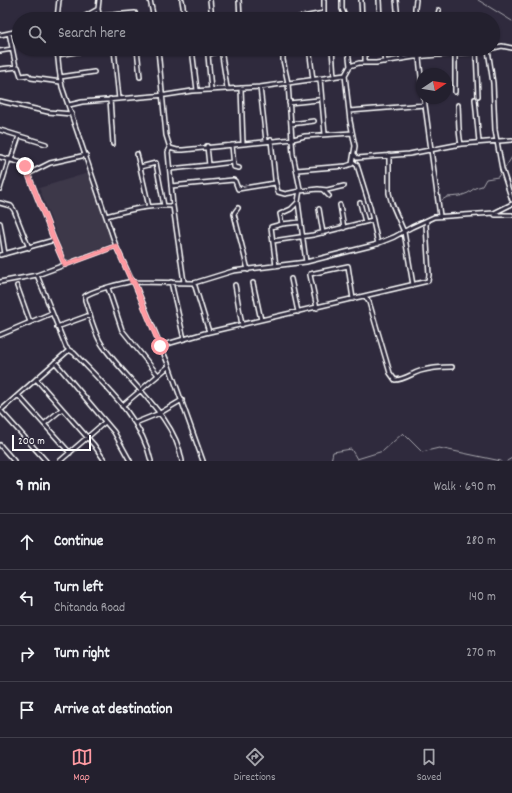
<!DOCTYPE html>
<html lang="en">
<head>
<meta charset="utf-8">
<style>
  body { margin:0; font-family:Dekko,sans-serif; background:#2b2836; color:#f1f3f6 }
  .compass { position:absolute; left:416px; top:68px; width:36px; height:36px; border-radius:50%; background:#23202e; box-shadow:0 1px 3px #0004; rotate:78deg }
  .scale { position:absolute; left:12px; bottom:10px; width:79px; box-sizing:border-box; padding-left:4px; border:2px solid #fff; border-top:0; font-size:11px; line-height:14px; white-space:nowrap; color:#fff; -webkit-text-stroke:3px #2f2a3d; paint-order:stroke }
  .stop { position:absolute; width:12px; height:12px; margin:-9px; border:3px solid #ff9aa2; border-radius:50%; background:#fff }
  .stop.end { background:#ff9aa2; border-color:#fff; box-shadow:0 1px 4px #0008 }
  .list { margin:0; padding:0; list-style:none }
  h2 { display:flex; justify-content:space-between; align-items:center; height:52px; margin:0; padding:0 16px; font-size:17px }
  h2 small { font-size:13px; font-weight:400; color:#a3a3aa }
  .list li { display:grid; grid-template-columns:26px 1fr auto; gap:12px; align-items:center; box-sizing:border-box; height:56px; padding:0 16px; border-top:1px solid #403e4a }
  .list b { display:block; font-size:15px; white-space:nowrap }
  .list p { margin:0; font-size:13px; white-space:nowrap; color:#a3a3aa }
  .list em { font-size:13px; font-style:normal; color:#a3a3aa }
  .icon { flex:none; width:22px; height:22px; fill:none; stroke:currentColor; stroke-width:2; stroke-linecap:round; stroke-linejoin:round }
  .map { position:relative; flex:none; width:512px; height:461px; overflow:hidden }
  .search { position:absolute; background:#23202e; box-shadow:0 1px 3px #0004; left:12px; right:12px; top:12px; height:44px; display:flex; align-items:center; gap:10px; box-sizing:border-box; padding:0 14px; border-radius:22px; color:#a3a3aa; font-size:15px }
  .sheet { height:276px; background:#23202e }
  nav { display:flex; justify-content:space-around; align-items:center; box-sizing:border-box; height:56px; border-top:1px solid #403e4a; background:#23202e; font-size:11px; color:#a3a3aa }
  nav a { display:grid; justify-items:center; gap:2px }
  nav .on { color:#ff9aa2 }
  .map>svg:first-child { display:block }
  .built { fill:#3c3749 }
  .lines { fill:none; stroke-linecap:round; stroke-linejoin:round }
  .stream { stroke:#a7a6ad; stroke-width:1 }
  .minor-casing { stroke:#fff; stroke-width:6 }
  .minor { stroke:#2f2a3d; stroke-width:3 }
  .route { stroke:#ff9aa2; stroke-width:5 }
</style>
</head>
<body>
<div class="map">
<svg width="512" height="461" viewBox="0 0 512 461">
  <rect width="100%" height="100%" fill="#2f2a3d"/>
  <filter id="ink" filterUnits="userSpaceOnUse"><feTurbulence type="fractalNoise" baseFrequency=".025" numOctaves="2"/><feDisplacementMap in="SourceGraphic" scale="8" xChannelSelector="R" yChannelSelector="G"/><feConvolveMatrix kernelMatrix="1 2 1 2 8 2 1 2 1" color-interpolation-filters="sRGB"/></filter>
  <g filter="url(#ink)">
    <!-- built -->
    <path class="built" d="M88 173 113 243 66 261 39 188Z"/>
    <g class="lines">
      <!-- stream -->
      <path class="stream" d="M478 0 512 21
        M505 168 512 157
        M442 200 447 197 460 196 468 193 475 188 482 186 486 179 498 177 501 172
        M331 461 333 452 351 449 357 459 383 451 403 433 422 452 439 448 501 461
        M507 461 512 458"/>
      <!-- minor casing -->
      <g class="minor-casing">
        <path id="minor" d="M99 0 98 9 100 19
          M150 0 154 19
          M182 0 185 19
          M210 0 212 19
          M239 0 240 19
          M324 0V13
          M342 0V9L346 19
          M361 0 362 19
          M379 0 380 19
          M396 0 398 19
          M100 16 135 13
          M57 19 59 0
          M80 19 98 9
          M292 19 324 13 328 19
          M415 19V8L416 0
          M437 19 439 10
          M9 33 16 67
          M0 35 19 31
          M493 48 502 46 512 48
          M57 49 59 69 62 87 116 246 132 281 134 282 169 366 203 461
          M114 49 119 99
          M137 49 140 77
          M158 49 166 135 170 148 168 152 173 206 184 282
          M192 49 197 90
          M221 49 227 88
          M283 49V60L288 83 293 154 300 189 298 202 306 262
          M332 49 334 77
          M348 49 350 66
          M383 49 385 62
          M401 49 402 59
          M418 49 422 85
          M440 49V55
          M488 50 493 83 495 130 502 169 512 200
          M0 51 12 49
          M476 51 478 96
          M455 53V92
          M57 55 95 49
          M310 55 313 80
          M365 63V49
          M0 69 18 67 21 76 28 75 31 78 61 82
          M60 77 94 72
          M320 79 325 134
          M260 87 266 141
          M241 88 243 144
          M211 90 208 55 221 50 229 49
          M424 98 440 216
          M110 99 113 144
          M475 99 479 142
          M0 101 48 112 72 114
          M289 103 318 100
          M69 105 82 102 166 95 192 91 260 87 345 75
          M458 105C459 118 458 132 461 144
          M349 111 425 105
          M291 124 314 121
          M0 130 46 144
          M271 140 275 179 278 192 285 194 300 191 318 189 327 190 344 186
          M232 145 234 167 239 168
          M170 148 177 150H183L293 139 305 136 352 133
          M137 154 149 207
          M354 154 357 158 409 154 461 144 512 140
          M389 155V193L392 204 404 232 413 285
          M0 157 22 163 25 166 54 240 65 265
          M11 160 19 136
          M353 162 357 165 370 207 378 244
          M209 165 233 162
          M140 167 156 163 164 206
          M170 169 209 165 207 146
          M297 170 346 166 352 164 355 146 350 121 345 75 350 66 359 63H376L414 57 484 51 491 49
          M28 174 50 163 86 155
          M171 186 233 180 235 181 238 189 275 183
          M0 189 9 159
          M323 190 329 196
          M0 203 11 206 14 210 29 248
          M360 203 365 222
          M340 205 344 228
          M238 208 235 212 234 214 248 270
          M319 209 323 233
          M494 213 495 215H512
          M106 216C127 210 151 204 173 206
          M0 223 5 254
          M282 224 280 214 291 209 298 202
          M273 241 313 235 373 220
          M0 255 54 240
          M276 266 271 227 282 224 300 222
          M291 279 298 312
          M132 281C117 285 98 288 85 296V300C90 314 94 334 103 346 128 382 175 416 182 461
          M0 282 37 275 116 246
          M134 282 194 283 233 271 306 262 374 245 394 237 412 227 434 217 494 213 512 204
          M171 282 184 339
          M194 283 209 332
          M253 283 261 320
          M235 285 242 325
          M17 286 30 322
          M108 288 122 330 158 375
          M365 296 369 302 390 373 395 380C404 380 411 374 420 371 430 368 441 367 452 367
          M317 308 310 275V274L348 266 353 299
          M57 327 90 315
          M0 335 52 313
          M160 346 205 333 428 281 429 275 426 225 427 221
          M69 350 74 353C103 384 142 418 151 461
          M55 362 114 432 130 461
          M36 379 94 445 105 461
          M18 395 70 453
          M122 406 169 366
          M0 411 69 350 66 347 37 275
          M1 411 46 461
          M135 423 160 413 182 400
          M44 424 62 409
          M0 445 14 461
          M60 461 105 422"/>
      </g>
      <!-- minor -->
      <use href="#minor" class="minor"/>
    </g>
  </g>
  <g class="lines" filter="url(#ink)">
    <!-- route -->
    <path class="route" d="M25 166 54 240 65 265 116 246 132 282H134L160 346"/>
  </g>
</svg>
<svg class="compass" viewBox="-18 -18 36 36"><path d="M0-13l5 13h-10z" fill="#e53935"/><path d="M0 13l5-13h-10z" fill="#a3a3aa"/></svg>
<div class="scale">200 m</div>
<div class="stop" style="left:160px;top:346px"></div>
<div class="stop end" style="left:25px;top:166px"></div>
<div class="search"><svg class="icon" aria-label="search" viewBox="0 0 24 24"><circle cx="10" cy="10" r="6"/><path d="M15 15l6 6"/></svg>Search here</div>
</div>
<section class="sheet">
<h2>9 min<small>Walk · 690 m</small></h2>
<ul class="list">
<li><svg class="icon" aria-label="ahead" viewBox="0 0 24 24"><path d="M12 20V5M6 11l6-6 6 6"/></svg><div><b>Continue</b></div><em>280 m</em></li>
<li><svg class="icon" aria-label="left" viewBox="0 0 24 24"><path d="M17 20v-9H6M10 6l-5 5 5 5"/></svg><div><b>Turn left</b><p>Chitanda Road</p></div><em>140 m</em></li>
<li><svg class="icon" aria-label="right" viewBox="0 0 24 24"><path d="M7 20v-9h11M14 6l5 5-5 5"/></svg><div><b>Turn right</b></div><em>270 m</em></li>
<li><svg class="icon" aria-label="arrive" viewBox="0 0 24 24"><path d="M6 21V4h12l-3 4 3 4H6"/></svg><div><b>Arrive at destination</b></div></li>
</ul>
</section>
<nav>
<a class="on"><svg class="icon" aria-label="map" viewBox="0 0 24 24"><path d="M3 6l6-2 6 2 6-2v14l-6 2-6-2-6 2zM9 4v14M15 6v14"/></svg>Map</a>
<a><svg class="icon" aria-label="directions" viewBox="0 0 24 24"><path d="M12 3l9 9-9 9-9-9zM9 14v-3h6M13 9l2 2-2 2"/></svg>Directions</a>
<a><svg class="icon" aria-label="saved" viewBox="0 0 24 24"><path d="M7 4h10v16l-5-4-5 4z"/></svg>Saved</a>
</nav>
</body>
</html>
